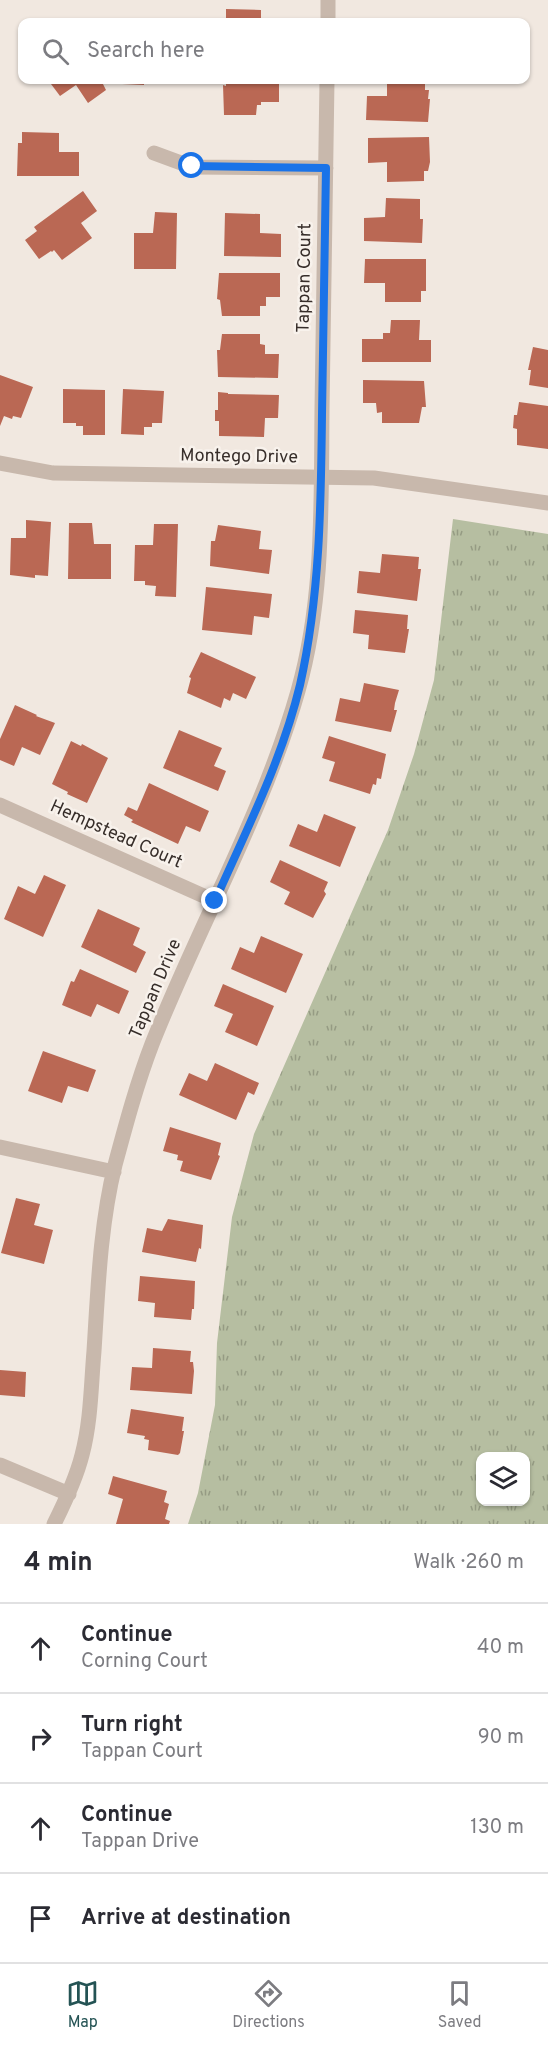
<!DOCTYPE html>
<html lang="en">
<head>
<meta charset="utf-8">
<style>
  body { margin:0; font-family:Overpass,sans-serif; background:#f2f2f3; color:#2b2b33 }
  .controls { position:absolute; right:18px; bottom:18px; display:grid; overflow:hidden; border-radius:12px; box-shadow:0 2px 4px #0004 }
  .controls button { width:54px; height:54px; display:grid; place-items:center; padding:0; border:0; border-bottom:2px solid #e1e1e2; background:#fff; color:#2b2b33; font:30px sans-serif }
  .stop { position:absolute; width:18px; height:18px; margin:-14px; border:4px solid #1a73e8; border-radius:50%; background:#fff }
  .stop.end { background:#1a73e8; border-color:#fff; box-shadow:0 2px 6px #0008 }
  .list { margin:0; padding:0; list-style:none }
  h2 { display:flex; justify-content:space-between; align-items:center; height:78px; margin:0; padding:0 24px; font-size:26px }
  h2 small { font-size:20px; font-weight:400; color:#7c7c81 }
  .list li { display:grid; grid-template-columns:39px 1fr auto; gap:18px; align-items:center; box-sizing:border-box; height:90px; padding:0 24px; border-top:2px solid #e1e1e2 }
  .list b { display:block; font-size:22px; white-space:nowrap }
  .list p { margin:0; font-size:20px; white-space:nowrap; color:#7c7c81 }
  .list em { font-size:20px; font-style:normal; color:#7c7c81 }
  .icon { flex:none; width:33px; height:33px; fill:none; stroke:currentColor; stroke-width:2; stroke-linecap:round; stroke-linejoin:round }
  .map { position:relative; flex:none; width:548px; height:1524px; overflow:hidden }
  .search { position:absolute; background:#fff; box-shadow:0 2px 4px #0004; left:18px; right:18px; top:18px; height:66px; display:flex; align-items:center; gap:15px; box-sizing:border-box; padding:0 21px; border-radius:12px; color:#7c7c81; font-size:22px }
  .sheet { height:438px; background:#fff }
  nav { display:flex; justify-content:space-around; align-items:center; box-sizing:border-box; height:84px; border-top:2px solid #e1e1e2; background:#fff; font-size:16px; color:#7c7c81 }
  nav a { display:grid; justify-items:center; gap:3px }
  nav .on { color:#245354 }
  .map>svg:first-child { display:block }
  .grass { fill:url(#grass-tufts); fill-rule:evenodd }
  .building { fill:#ba6854 }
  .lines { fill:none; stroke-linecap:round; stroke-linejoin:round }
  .minor { stroke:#c8b8ac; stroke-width:15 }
  .tertiary { stroke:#c8b8ac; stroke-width:15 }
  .route { stroke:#1a73e8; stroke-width:8 }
  .labels { text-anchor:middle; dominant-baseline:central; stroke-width:5; stroke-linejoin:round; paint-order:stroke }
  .street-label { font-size:18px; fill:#372e2a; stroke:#f8f2ec }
</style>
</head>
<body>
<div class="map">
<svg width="548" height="1524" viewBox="0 0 548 1524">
  <defs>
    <pattern id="grass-tufts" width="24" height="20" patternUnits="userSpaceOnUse" patternTransform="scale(1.5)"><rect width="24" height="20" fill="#b6bea1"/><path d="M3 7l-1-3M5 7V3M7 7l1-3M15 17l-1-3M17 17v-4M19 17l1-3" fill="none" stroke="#959b83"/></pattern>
  </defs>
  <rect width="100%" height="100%" fill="#f1e8e0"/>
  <!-- grass -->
  <path class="grass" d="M453 519 548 534V1524H188L198 1493 215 1405 217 1343 232 1217 254 1134 388 830 414 754 434 680ZM480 1456H526V1502H480Z"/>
  <!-- building -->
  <path class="building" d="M226 9 261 10V22H226Z
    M370 18 386 19H426L425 22H370Z
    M48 80H101L106 90 88 103 76 85 60 96Z
    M122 80H144V85L122 84Z
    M226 80H279V102H261V105H257L256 115H224L223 85 226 86Z
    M387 80H425V90H429L428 99H430L428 122 366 120 367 96H387Z
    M22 132 59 133V152H79V176H17L18 143H22Z
    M429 137 430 162 428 171H424V181L387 182V162L368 163V138Z
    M83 191 97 211 81 223 92 238 62 260 54 250 52 252 51 251 39 259 25 240 37 231 34 227Z
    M386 198 420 199V219H423L422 243 364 241V218L385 217Z
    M155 212 177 213 176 269H134V233H153Z
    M225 213 260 214V233L281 234V257L224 256Z
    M365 259H426V291H421V302H385V283H364Z
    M219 273H280V297H266V306H260V316H222L220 300 217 299Z
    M391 320H420L419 340H431V362H362V339H383V333H390Z
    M222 334H260V344L265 345V354H279L278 378 218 377 217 350H220Z
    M533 347 548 350V388L529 385 531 370H528Z
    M0 375 33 387 21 418 13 416 12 419 4 416 0 426Z
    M363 380 424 381 426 407H422L419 423H382V412L377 413 376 403H363Z
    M63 389 105 390V435H83V426H76V423H63Z
    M123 389 164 391 162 423H152V427H144V435L121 434Z
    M218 392 228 393V394L279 395 278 418H265L264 437 219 436V421H215V410H218Z
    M519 402 548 406V449L517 445V429L513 428 514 415H517Z
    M26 520 51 522 48 576 35 575V578L10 575 11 538H26Z
    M69 523H92L94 544H111V579H68Z
    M154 524H178L176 597 155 596 156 586 145 585V581H134L135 545H153Z
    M218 525 261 531 259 549 272 550 269 574 210 566 211 541H215Z
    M382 554 419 557 418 569H421L417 601 357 593 359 571 380 573Z
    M206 587 272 594 269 618 254 616 252 635 202 630Z
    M355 610 408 615 407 629H409L405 653 368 649 369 635 353 633Z
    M201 652 256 677 246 699 233 693 230 701 224 698 221 708 187 693 191 678 189 677Z
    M364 683 399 690 395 703 394 710H397L391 732 335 721 340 698 360 702Z
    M15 705 37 715 36 716 55 723 40 755 22 747 14 766 0 760V739Z
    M179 730 222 748 214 766 226 771 218 791 163 768Z
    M329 736 386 754 381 779 377 778 376 785 373 784 370 794 329 781 335 762 322 758Z
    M71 741 81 746 82 744 108 758 87 803 67 794 68 792 52 784Z
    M149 783 209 811 200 832 186 826 178 844 131 822 133 820 124 815 128 807 137 811Z
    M324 814 356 827 340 867 289 846 298 824 317 832Z
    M280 860 328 882 324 891 326 894 313 918 284 904 290 892 270 882Z
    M44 875 66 885 43 937 4 919 18 886 35 894Z
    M98 909 140 928 133 945 146 952 136 973 81 947Z
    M261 936 303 954 286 993 231 969 240 947 254 953Z
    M80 969 129 991 119 1014 97 1004 91 1017 62 1005 71 981 74 982Z
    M223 984 274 1006 257 1046 225 1032 233 1014 214 1006Z
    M43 1051 96 1070 88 1092 68 1086 62 1103 28 1091Z
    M215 1063 259 1083 254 1095 248 1092 236 1120 179 1095 189 1073 207 1081Z
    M170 1127 221 1143 218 1155 220 1156 211 1180 180 1171 183 1161 177 1160 178 1155 163 1151Z
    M16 1198 40 1204 34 1225 53 1230 44 1264 1 1253Z
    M168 1219 203 1225 201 1249 199 1248 196 1262 142 1252 147 1228 162 1231Z
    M140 1276 195 1281 194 1309H192L191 1320 154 1317 155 1303 138 1301Z
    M153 1348 191 1351 190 1362H193L194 1371 192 1394 130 1390 132 1367 152 1368Z
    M0 1370 26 1372 25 1397 0 1395Z
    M131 1409 184 1417 182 1431H184L180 1453 178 1455 148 1450 149 1440 144 1439 145 1436 127 1433Z
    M113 1476 167 1491 164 1502 169 1504 165 1519 170 1521 169 1524H116L123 1499 108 1494Z"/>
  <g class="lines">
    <!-- minor -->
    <path class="minor" d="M328 22V0
      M154 153 192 167 326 168
      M0 805 215 901
      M0 1147 114 1172
      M0 1465 69 1494
      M54 1524C65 1502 76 1479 82 1455 91 1421 91 1386 94 1351 98 1289 100 1226 115 1165 126 1124 137 1083 152 1044 199 925 263 814 298 691 324 600 321 503 322 409 324 299 325 189 327 80"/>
    <!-- tertiary -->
    <path class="tertiary" d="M0 463 53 473 374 478 548 503"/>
  </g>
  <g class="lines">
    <!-- route -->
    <path class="route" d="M192 166 326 168C325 250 323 332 322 414 321 505 320 596 300 685 282 760 246 831 215 901"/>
  </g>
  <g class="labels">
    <!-- street labels -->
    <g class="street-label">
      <text transform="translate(305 278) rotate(-89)">Tappan Court</text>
      <text transform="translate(239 457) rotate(1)">Montego Drive</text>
      <text transform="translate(116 835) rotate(24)">Hempstead Court</text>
      <text transform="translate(156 989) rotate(-67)">Tappan Drive</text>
    </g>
  </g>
</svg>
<div class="controls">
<button><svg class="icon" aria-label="layers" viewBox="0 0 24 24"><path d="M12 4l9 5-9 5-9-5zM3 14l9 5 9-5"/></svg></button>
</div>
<div class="stop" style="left:192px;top:166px"></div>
<div class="stop end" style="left:215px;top:901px"></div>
<div class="search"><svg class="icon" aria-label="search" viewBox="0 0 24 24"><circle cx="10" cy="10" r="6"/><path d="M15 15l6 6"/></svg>Search here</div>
</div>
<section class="sheet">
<h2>4 min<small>Walk · 260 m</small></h2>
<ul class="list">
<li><svg class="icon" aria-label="ahead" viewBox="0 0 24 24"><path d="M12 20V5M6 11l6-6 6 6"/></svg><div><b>Continue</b><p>Corning Court</p></div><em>40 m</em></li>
<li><svg class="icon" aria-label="right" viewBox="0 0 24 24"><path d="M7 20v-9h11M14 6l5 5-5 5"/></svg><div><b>Turn right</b><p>Tappan Court</p></div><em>90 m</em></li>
<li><svg class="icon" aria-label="ahead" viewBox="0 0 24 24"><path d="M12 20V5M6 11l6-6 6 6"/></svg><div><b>Continue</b><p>Tappan Drive</p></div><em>130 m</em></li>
<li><svg class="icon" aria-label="arrive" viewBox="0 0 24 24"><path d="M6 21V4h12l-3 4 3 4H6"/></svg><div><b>Arrive at destination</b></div></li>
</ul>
</section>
<nav>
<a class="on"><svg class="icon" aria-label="map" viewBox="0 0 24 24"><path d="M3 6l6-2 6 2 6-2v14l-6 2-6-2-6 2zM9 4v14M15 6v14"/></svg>Map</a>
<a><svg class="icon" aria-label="directions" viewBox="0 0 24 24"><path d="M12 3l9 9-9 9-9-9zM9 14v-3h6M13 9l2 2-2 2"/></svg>Directions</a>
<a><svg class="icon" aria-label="saved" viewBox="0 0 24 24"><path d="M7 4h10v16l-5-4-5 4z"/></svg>Saved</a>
</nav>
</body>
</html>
